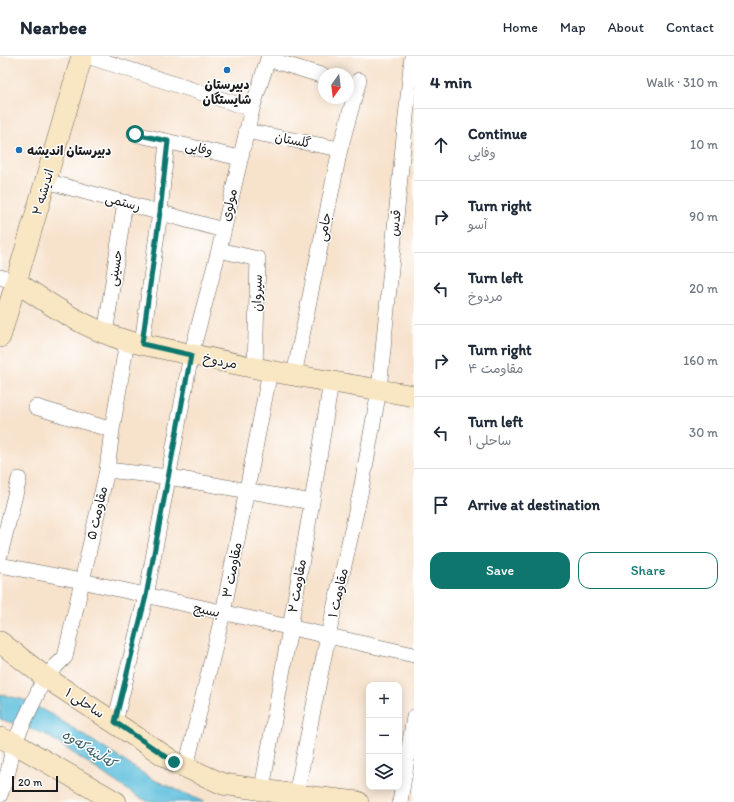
<!DOCTYPE html>
<html lang="en">
<head>
<meta charset="utf-8">
<style>
  body { margin:0; font-family:Itim,"Playpen Sans Arabic",sans-serif; background:#f2f2f3; color:#1f2937 }
  .controls { position:absolute; right:12px; bottom:12px; display:grid; overflow:hidden; border-radius:8px; box-shadow:0 2px 10px #0003 }
  .controls button { width:36px; height:36px; display:grid; place-items:center; padding:0; border:0; border-bottom:1px solid #e0e1e3; background:#fff; color:#1f2937; font:20px sans-serif }
  .compass { position:absolute; left:318px; top:12px; width:36px; height:36px; border-radius:50%; background:#fff; box-shadow:0 2px 10px #0003; rotate:194deg }
  .scale { position:absolute; left:12px; bottom:10px; width:46px; box-sizing:border-box; padding-left:4px; border:2px solid #1c1c1c; border-top:0; font-size:11px; line-height:14px; white-space:nowrap; color:#1c1c1c; -webkit-text-stroke:3px #fff; paint-order:stroke }
  .stop { position:absolute; width:12px; height:12px; margin:-9px; border:3px solid #0f766e; border-radius:50%; background:#fff }
  .stop.end { background:#0f766e; border-color:#fff; box-shadow:0 1px 4px #0008 }
  .list { margin:0; padding:0; list-style:none }
  h2 { display:flex; justify-content:space-between; align-items:center; height:52px; margin:0; padding:0 16px; font-size:17px }
  h2 small { font-size:13px; font-weight:400; color:#747a83 }
  .list li { display:grid; grid-template-columns:26px 1fr auto; gap:12px; align-items:center; box-sizing:border-box; height:72px; padding:0 16px; border-top:1px solid #e0e1e3 }
  .list b { display:block; font-size:15px; white-space:nowrap }
  .list p { margin:0; font-size:13px; white-space:nowrap; color:#747a83 }
  .list em { font-size:13px; font-style:normal; color:#747a83 }
  .actions { display:flex; gap:8px; padding:12px 16px }
  .actions a { flex:1; padding:9px 0; border:1px solid #0f766e; border-radius:12px; text-align:center; font-size:14px; color:#0f766e }
  .actions .main { background:#0f766e; color:#fff }
  .icon { flex:none; width:22px; height:22px; fill:none; stroke:currentColor; stroke-width:2; stroke-linecap:round; stroke-linejoin:round }
  .map { position:relative; flex:none; width:414px; height:746px; overflow:hidden }
  header { display:flex; align-items:center; gap:24px; box-sizing:border-box; height:56px; padding:0 20px; background:#fff; border-bottom:1px solid #e0e1e3 }
  header strong { font-size:19px }
  nav { display:flex; gap:22px; margin-inline-start:auto; font-size:14px }
  main { display:flex }
  aside { flex:1; background:#fff }
  .map>svg:first-child { display:block }
  .water { fill:#5ec0dd; stroke:#3d6e7c }
  .lines { fill:none; stroke-linecap:round; stroke-linejoin:round }
  .street-casing { stroke:#69615a; stroke-width:16 }
  .secondary-casing { stroke:#69615a; stroke-width:22 }
  .street { stroke:#fff; stroke-width:15 }
  .secondary { stroke:#f9e7c3; stroke-width:21 }
  .route { stroke:#0f766e; stroke-width:5 }
  .poi-dot { fill:#1f6fb2; stroke:#fff; stroke-width:1.5 }
  .labels { text-anchor:middle; dominant-baseline:central; stroke-width:3; stroke-linejoin:round; paint-order:stroke }
  .poi-label { font-size:13px; font-weight:bold; fill:#1c1c1c; stroke:#fff }
  .street-label { font-size:13px; fill:#1c1c1c; stroke:#fff }
  .water-label { font-size:14px; font-style:italic; fill:#365e69; stroke:#fff }
</style>
</head>
<body>
<header>
<strong>Nearbee</strong>
<nav><a>Home</a><a>Map</a><a>About</a><a>Contact</a></nav>
</header>
<main>
<div class="map">
<svg width="414" height="746" viewBox="0 0 414 746">
  <rect width="100%" height="100%" fill="#fff"/>
  <filter id="ink" filterUnits="userSpaceOnUse"><feTurbulence type="fractalNoise" baseFrequency=".025" numOctaves="2"/><feDisplacementMap in="SourceGraphic" scale="8" xChannelSelector="R" yChannelSelector="G"/><feConvolveMatrix kernelMatrix="1 2 1 2 8 2 1 2 1" color-interpolation-filters="sRGB"/></filter>
  <filter id="wash" filterUnits="userSpaceOnUse"><feTurbulence type="fractalNoise" baseFrequency=".012" numOctaves="4" result="noise"/><feDisplacementMap in="SourceGraphic" scale="16" xChannelSelector="R" yChannelSelector="G"/><feGaussianBlur stdDeviation="0.9" result="paint"/><feColorMatrix in="noise" values="0 0 0 0 0 0 0 0 0 0 0 0 0 0 0 0 0 1.4 0 .05"/><feComposite in="paint" operator="in"/></filter>
  <g filter="url(#wash)">
    <rect width="100%" height="100%" fill="#f7e2cc"/>
    <!-- water -->
    <path class="water" d="M0 638 24 644 54 660 152 723 205 746H150L138 741 45 678 0 663Z"/>
  </g>
  <g filter="url(#ink)">
    <g class="lines">
      <!-- street casing -->
      <g class="street-casing">
        <path id="street" d="M87 0 252 53
          M268 3 324 20
          M246 75 340 93
          M135 78 240 102
          M46 125 223 174
          M219 194 258 203 255 312
          M0 221 16 226
          M105 278 125 146
          M142 288 160 156 167 85
          M294 319 340 93 359 24
          M36 351 112 374
          M107 414 169 421 312 446
          M0 499 19 423
          M0 509 82 525 414 599
          M115 666 146 540 191 299 219 194 252 53 269 0
          M186 711 223 557 270 315
          M262 733 312 446 331 326
          M0 739 8 716 14 687 45 621 65 601 107 414 112 374 127 285
          M296 739 328 580 361 434 379 334 412 0
          M400 746 414 661"/>
      </g>
      <!-- secondary casing -->
      <g class="secondary-casing">
        <path id="secondary" d="M16 226C52 250 86 273 127 285L270 315 414 340
          M0 281 82 0
          M0 586 45 621 174 706 223 728 296 739 358 746
          M0 682 14 687 116 746"/>
      </g>
      <!-- street -->
      <use href="#street" class="street"/>
      <!-- secondary -->
      <use href="#secondary" class="secondary"/>
    </g>
  </g>
  <g class="lines" filter="url(#ink)">
    <!-- route -->
    <path class="route" d="M135 78 168 85 160 156 142 288 191 299 146 540 115 666 174 706"/>
  </g>
  <!-- markers -->
  <g class="poi-dot">
    <circle cx="227" cy="14" r="4"/>
    <circle cx="19" cy="94" r="4"/>
  </g>
  <g class="labels">
    <!-- poi labels -->
    <g class="poi-label">
      <text x="227" y="28">دبیرستان<tspan x="227" dy="15">شایستگان</tspan></text>
      <text x="27" y="94" text-anchor="start">دبیرستان اندیشه</text>
    </g>
    <!-- street labels -->
    <g class="street-label">
      <text transform="translate(293 84) rotate(11)">گلستان</text>
      <text transform="translate(199 92) rotate(13)">وفایی</text>
      <text transform="translate(43 136) rotate(-74)">اندیشه ۲</text>
      <text transform="translate(123 146) rotate(15)">رستمی</text>
      <text transform="translate(229 149) rotate(-77)">مولوی</text>
      <text transform="translate(395 167) rotate(-84)">قدس</text>
      <text transform="translate(324 171) rotate(-79)">جامی</text>
      <text transform="translate(115 212) rotate(-81)">حسینی</text>
      <text transform="translate(257 237) rotate(-89)">سیروان</text>
      <text transform="translate(220 305) rotate(11)">مردوخ</text>
      <text transform="translate(97 457) rotate(-77)">مقاومت ۵</text>
      <text transform="translate(232 514) rotate(-79)">مقاومت ۳</text>
      <text transform="translate(297 530) rotate(-80)">مقاومت ۲</text>
      <text transform="translate(338 537) rotate(-77)">مقاومت ۱</text>
      <text transform="translate(207 554) rotate(12)">بسیج</text>
      <text transform="translate(85 647) rotate(33)">ساحلی ۱</text>
    </g>
    <!-- water labels -->
    <g class="water-label">
      <text transform="translate(89 693) rotate(32)">کەڵینەکەوە</text>
    </g>
  </g>
</svg>
<div class="controls">
<button>+</button>
<button>−</button>
<button><svg class="icon" aria-label="layers" viewBox="0 0 24 24"><path d="M12 4l9 5-9 5-9-5zM3 14l9 5 9-5"/></svg></button>
</div>
<svg class="compass" viewBox="-18 -18 36 36"><path d="M0-13l5 13h-10z" fill="#e53935"/><path d="M0 13l5-13h-10z" fill="#747a83"/></svg>
<div class="scale">20 m</div>
<div class="stop" style="left:135px;top:78px"></div>
<div class="stop end" style="left:174px;top:706px"></div>
</div>
<aside>
<h2>4 min<small>Walk · 310 m</small></h2>
<ul class="list">
<li><svg class="icon" aria-label="ahead" viewBox="0 0 24 24"><path d="M12 20V5M6 11l6-6 6 6"/></svg><div><b>Continue</b><p>وفایی</p></div><em>10 m</em></li>
<li><svg class="icon" aria-label="right" viewBox="0 0 24 24"><path d="M7 20v-9h11M14 6l5 5-5 5"/></svg><div><b>Turn right</b><p>آسو</p></div><em>90 m</em></li>
<li><svg class="icon" aria-label="left" viewBox="0 0 24 24"><path d="M17 20v-9H6M10 6l-5 5 5 5"/></svg><div><b>Turn left</b><p>مردوخ</p></div><em>20 m</em></li>
<li><svg class="icon" aria-label="right" viewBox="0 0 24 24"><path d="M7 20v-9h11M14 6l5 5-5 5"/></svg><div><b>Turn right</b><p>مقاومت ۴</p></div><em>160 m</em></li>
<li><svg class="icon" aria-label="left" viewBox="0 0 24 24"><path d="M17 20v-9H6M10 6l-5 5 5 5"/></svg><div><b>Turn left</b><p>ساحلی ۱</p></div><em>30 m</em></li>
<li><svg class="icon" aria-label="arrive" viewBox="0 0 24 24"><path d="M6 21V4h12l-3 4 3 4H6"/></svg><div><b>Arrive at destination</b></div></li>
</ul>
<div class="actions"><a class="main">Save</a><a>Share</a></div>
</aside>
</main>
</body>
</html>
